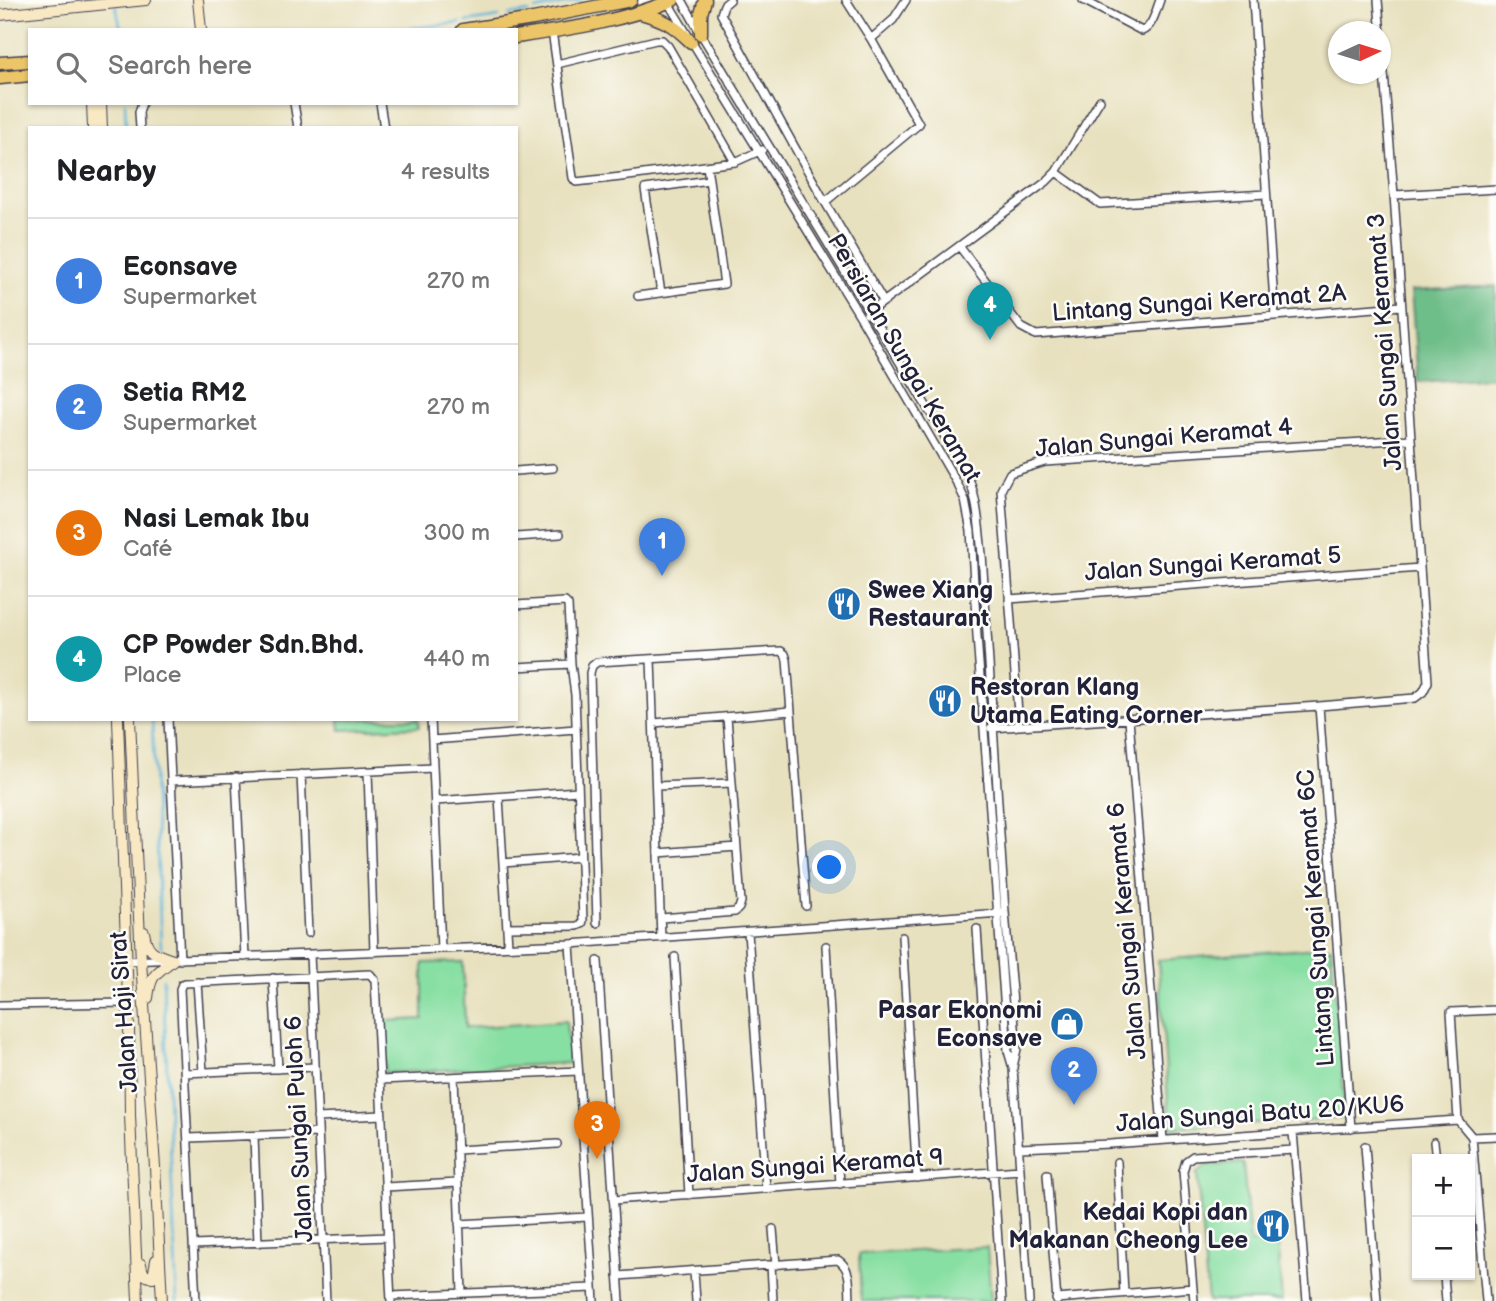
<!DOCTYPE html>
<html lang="en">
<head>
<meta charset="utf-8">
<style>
  body { margin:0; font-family:"Balsamiq Sans",sans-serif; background:#f6f6f6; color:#202124 }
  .controls { position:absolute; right:21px; bottom:21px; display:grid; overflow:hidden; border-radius:0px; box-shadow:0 2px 5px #0004 }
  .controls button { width:63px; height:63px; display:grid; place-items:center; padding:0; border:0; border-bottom:2px solid #e0e0e0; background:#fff; color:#202124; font:35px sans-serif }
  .compass { position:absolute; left:1328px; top:21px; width:63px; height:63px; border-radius:50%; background:#fff; box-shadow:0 2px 5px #0004; rotate:86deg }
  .you { position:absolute; left:830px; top:868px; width:24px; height:24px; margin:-18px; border:5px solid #fff; border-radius:50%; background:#1a73e8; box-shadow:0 0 0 10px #1a73e833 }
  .badge { display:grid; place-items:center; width:46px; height:46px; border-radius:50%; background:#0f766e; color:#fff; font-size:23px; font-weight:700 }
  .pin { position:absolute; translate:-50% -58px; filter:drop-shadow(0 2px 4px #0008) }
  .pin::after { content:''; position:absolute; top:37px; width:24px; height:21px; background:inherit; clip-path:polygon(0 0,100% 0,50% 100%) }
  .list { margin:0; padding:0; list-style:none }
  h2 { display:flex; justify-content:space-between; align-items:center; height:91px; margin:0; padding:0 28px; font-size:30px }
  h2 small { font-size:23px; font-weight:400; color:#757577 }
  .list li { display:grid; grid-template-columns:46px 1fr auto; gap:21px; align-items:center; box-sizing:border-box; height:126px; padding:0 28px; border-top:2px solid #e0e0e0 }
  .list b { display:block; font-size:26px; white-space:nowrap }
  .list p { margin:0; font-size:23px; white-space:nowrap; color:#757577 }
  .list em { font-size:23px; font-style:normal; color:#757577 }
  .icon { flex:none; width:38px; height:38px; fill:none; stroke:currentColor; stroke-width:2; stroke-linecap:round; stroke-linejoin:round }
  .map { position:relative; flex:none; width:1496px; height:1301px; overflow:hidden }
  .search { position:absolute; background:#fff; box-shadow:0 2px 5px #0004; left:28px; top:28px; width:490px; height:77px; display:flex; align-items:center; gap:18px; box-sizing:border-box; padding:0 24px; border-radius:0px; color:#757577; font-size:26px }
  .panel { position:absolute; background:#fff; box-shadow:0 2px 5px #0004; left:28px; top:126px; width:490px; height:595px; border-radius:0px }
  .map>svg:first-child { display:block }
  .green { fill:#88dfa3; stroke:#55806f; stroke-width:2 }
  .forest { fill:#6ebe89; stroke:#487062; stroke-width:2 }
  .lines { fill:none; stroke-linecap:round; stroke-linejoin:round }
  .stream { stroke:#5ab3d8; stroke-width:2.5 }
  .street-casing { stroke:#403f4f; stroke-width:10 }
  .secondary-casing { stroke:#403f4f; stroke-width:12 }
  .highway-casing { stroke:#403f4f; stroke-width:15 }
  .street { stroke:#fff; stroke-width:7 }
  .secondary { stroke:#f8e8c3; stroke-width:10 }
  .highway { stroke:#edc569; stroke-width:12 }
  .labels { text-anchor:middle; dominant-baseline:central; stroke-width:5; stroke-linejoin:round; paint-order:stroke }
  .street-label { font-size:24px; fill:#22223b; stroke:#fdfcf7 }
  .poi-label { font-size:24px; font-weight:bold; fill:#22223b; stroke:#fdfcf7; text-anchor:start }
</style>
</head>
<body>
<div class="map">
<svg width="1496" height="1301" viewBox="0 0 1496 1301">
  <rect width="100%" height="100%" fill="#fdfcf7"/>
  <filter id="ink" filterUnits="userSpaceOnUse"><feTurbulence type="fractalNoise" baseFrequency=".0143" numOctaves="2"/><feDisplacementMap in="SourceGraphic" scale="14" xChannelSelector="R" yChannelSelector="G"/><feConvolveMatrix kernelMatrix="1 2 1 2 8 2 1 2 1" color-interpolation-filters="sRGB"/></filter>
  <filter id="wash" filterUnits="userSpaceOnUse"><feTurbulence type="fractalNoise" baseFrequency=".00686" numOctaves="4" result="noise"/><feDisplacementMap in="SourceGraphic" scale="28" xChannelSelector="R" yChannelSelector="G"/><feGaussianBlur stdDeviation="1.57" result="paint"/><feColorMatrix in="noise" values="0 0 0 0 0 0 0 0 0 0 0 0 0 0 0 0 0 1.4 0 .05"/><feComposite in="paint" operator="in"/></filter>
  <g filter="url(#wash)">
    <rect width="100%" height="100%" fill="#e8e1bf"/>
    <!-- green -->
    <path class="green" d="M339 719H418L419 727 340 730Z
      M1331 947 1346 1118 1170 1128 1158 960Z
      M463 962 465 1028 566 1021 570 1063 385 1073V1021L423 1019V963Z
      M1243 1163 1250 1243 1277 1241 1282 1301H1208L1197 1173 1206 1166Z
      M987 1247 991 1301H861L859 1254Z"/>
    <!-- forest -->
    <path class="forest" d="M1496 286V377L1418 382 1411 291Z"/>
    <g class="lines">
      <!-- stream -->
      <path class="stream" d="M116 6 121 30
        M536 10 581 0
        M509 15 529 12
        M466 22 499 17
        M392 30 460 23
        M125 103 126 128
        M152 719 161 947
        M163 979 177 1301"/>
    </g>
  </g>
  <g filter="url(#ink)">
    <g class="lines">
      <!-- street casing -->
      <g class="street-casing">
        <path id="street" d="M682 0 701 34 942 432C951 446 961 461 968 476 978 501 979 528 982 554L1005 912 1017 1049 1013 1067
          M730 0 724 5 721 14 825 202 883 301
          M1083 0 1142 31C1153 27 1156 10 1160 0
          M1253 0 1275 316
          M667 1 861 318 958 485 965 500 971 531 977 636 1008 1051 1013 1068 1029 1301
          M552 31 573 178 576 182 621 177 735 162 762 150
          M871 39 893 20 906 0
          M557 64 656 40H662L668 46 735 162
          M294 103 298 128
          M380 103 384 128
          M140 128 139 112 142 103
          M1056 172 1100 204 1266 194
          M1394 195 1496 189
          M825 202 919 124 871 39 846 0
          M959 246 1021 327 1036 335 1401 306
          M661 293 645 189 709 180
          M638 296 724 284 707 166
          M867 314 1046 182 1056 172 1100 100
          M516 471 553 468
          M516 537 560 534
          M1009 599 1420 568
          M651 659 661 938
          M516 667 571 664
          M1319 706 1351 1128
          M168 719 180 960
          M431 719 441 949
          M1129 719 1163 1140
          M654 723 791 711
          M1019 726 1001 490 1010 473 1045 462 1411 439
          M991 728 1319 706 1415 698 1423 692 1428 682 1394 195 1378 0
          M432 740 576 729
          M368 771 374 952
          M301 774 308 933
          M236 777 245 957
          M171 781 433 768
          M656 786 732 783
          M499 797 508 946
          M435 801 578 791
          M658 853 737 847
          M503 863 580 857
          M661 918 735 912 739 908 741 902 727 717
          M597 923 590 673 592 666 597 662 781 651 785 654 787 660 806 906
          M507 927 577 926 582 924 583 921 575 695 571 664 568 605 565 602 516 605
          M977 929 1002 1301
          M748 932 766 1189
          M902 937 917 1178
          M570 944 594 1301
          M826 946 840 1184
          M310 955 326 1301
          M675 957 689 1195
          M126 961 570 944 1001 913
          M598 961 620 1301
          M273 978 278 1069
          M197 982 203 1072
          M0 1005 128 1003
          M185 1073 315 1067
          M454 1077 462 1293
          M380 1080 578 1071
          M317 1118 382 1115
          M1458 1120 1451 1012 1496 1010
          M1458 1120 1472 1137
          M1293 1132 1307 1301
          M254 1136 258 1243
          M1472 1137 1486 1301
          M1472 1137 1496 1136
          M189 1138 318 1133
          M1434 1142 1436 1159
          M1365 1146 1377 1301
          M1019 1148 1110 1144 1458 1120
          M457 1150 557 1144
          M1117 1162 1124 1293
          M1047 1174 1057 1301
          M385 1187 458 1183
          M613 1200 1020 1170
          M459 1224 588 1217
          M773 1229 776 1265
          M194 1245 388 1237
          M771 1265 773 1301
          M694 1271 696 1301
          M1444 1275 1446 1301
          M618 1276 838 1260C852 1269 849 1286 850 1301
          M391 1296 593 1288
          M1056 1299 1193 1288
          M196 1301 180 989 182 984 185 983 370 974 375 980 391 1301
          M1194 1301 1183 1171 1186 1161 1193 1156 1294 1150"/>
      </g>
      <!-- secondary casing -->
      <g class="secondary-casing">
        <path id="secondary" d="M198 0 201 30
          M0 15 146 0
          M92 103 93 128
          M101 103 102 128
          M118 719 129 1028 130 1115 138 1301
          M130 719 141 961 155 1167 162 1301
          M144 932C147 953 155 954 173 960
          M148 998C151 973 155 975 173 960
          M141 1264C142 1271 144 1278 153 1277L156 1260"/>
      </g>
      <!-- highway casing -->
      <g class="highway-casing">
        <path id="highway" d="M641 13C665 20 672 24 691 42
          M463 30 533 19 631 0
          M701 34V14L705 0
          M516 37C569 29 624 21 673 0
          M0 63 30 61
          M0 78 30 75"/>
      </g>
      <!-- street -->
      <use href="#street" class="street"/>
      <!-- secondary -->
      <use href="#secondary" class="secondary"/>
      <!-- highway -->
      <use href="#highway" class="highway"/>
    </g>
  </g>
  <!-- icons -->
  <defs>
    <g id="restaurant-disc" transform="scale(1.75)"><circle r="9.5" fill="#1f6fb2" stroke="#fdfcf7"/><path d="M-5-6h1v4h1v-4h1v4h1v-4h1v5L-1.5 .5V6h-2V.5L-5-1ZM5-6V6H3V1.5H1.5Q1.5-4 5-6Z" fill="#fff"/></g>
    <g id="shop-disc" transform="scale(1.75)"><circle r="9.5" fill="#1f6fb2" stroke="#fdfcf7"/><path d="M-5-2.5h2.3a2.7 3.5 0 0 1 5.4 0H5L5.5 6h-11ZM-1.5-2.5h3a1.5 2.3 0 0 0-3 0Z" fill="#fff"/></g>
  </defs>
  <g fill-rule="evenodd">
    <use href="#restaurant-disc" x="844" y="604"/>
    <use href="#restaurant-disc" x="945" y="701"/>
    <use href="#shop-disc" x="1067" y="1024"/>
    <use href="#restaurant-disc" x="1273" y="1226"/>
  </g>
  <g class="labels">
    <!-- street labels -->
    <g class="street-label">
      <text transform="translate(1199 303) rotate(-4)">Lintang Sungai Keramat 2A</text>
      <text transform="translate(1385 342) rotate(-94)">Jalan Sungai Keramat 3</text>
      <text transform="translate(904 358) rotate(60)">Persiaran Sungai Keramat</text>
      <text transform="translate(1164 438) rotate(-5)">Jalan Sungai Keramat 4</text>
      <text transform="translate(1213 564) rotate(-4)">Jalan Sungai Keramat 5</text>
      <text transform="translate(1316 918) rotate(-94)">Lintang Sungai Keramat 6C</text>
      <text transform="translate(1127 931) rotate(-95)">Jalan Sungai Keramat 6</text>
      <text transform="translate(124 1012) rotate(-94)">Jalan Haji Sirat</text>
      <text transform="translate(1260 1114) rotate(-4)">Jalan Sungai Batu 20/KU6</text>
      <text transform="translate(299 1129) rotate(-93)">Jalan Sungai Puloh 6</text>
      <text transform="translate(815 1166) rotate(-4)">Jalan Sungai Keramat 9</text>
    </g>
    <!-- poi labels -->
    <g class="poi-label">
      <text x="868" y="590">Swee Xiang<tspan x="868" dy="28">Restaurant</tspan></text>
      <text x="970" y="687">Restoran Klang<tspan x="970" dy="28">Utama Eating Corner</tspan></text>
      <text x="1042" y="1010" text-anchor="end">Pasar Ekonomi<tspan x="1042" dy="28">Econsave</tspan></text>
      <text x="1248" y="1212" text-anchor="end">Kedai Kopi dan<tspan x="1248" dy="28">Makanan Cheong Lee</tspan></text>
    </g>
  </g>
</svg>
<div class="controls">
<button>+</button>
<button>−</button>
</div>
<svg class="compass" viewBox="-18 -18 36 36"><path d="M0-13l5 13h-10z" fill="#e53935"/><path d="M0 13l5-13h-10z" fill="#757577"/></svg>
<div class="you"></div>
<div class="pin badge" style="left:662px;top:576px;background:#3f7fe0">1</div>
<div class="pin badge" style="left:1074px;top:1105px;background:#3f7fe0">2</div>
<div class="pin badge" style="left:597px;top:1159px;background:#e8710a">3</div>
<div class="pin badge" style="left:990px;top:340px;background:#0f9aa8">4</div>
<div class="search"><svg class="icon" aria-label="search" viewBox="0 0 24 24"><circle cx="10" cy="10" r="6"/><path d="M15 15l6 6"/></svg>Search here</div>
<section class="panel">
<h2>Nearby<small>4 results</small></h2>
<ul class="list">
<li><span class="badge" style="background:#3f7fe0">1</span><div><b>Econsave</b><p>Supermarket</p></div><em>270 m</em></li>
<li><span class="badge" style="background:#3f7fe0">2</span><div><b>Setia RM2</b><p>Supermarket</p></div><em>270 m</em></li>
<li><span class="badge" style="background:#e8710a">3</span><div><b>Nasi Lemak Ibu</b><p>Café</p></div><em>300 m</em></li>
<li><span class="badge" style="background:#0f9aa8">4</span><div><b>CP Powder Sdn.Bhd.</b><p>Place</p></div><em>440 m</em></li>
</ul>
</section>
</div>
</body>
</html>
